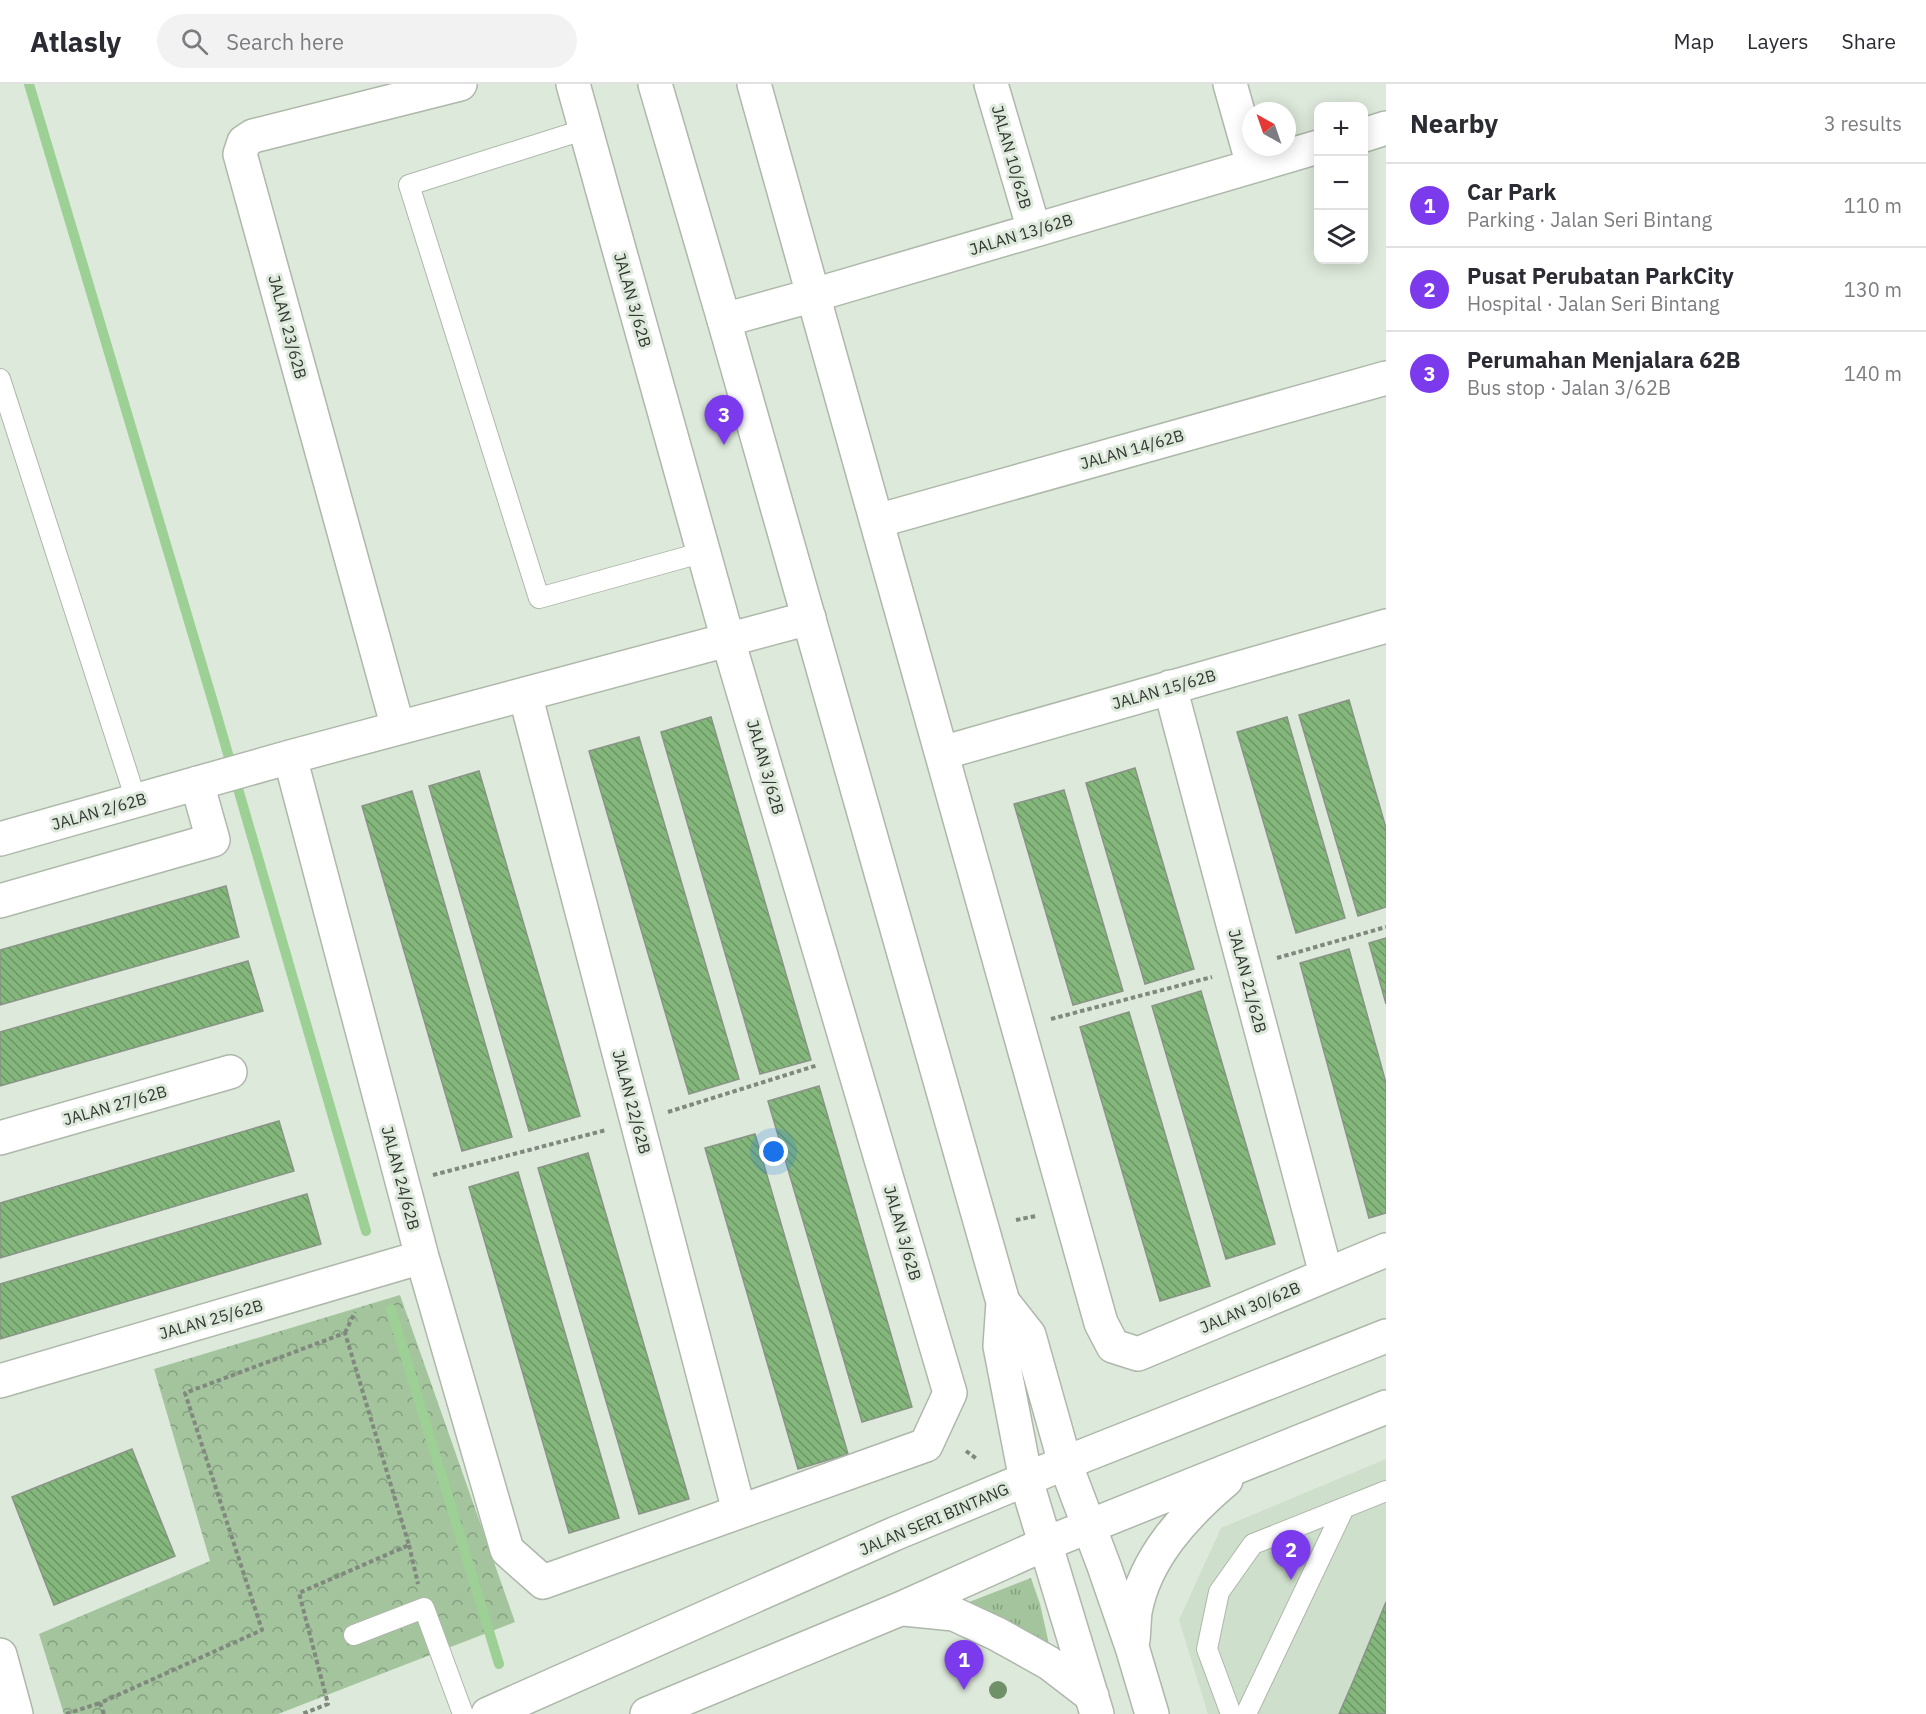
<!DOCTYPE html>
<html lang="en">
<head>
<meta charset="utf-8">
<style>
  body { margin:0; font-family:"IBM Plex Sans",sans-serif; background:#f2f2f3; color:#2b2b33 }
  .controls { position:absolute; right:18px; top:18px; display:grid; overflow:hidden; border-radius:12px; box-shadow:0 3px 15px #0003 }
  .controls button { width:54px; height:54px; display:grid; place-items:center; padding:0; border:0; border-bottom:2px solid #e1e1e2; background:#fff; color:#2b2b33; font:30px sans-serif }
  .compass { position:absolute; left:1242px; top:18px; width:54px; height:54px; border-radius:50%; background:#fff; box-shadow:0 3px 15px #0003; rotate:320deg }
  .you { position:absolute; left:774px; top:1068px; width:21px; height:21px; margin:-15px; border:4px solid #fff; border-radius:50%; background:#1a73e8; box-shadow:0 0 0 9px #1a73e833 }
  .badge { display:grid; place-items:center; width:39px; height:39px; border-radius:50%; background:#7c3aed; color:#fff; font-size:20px; font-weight:700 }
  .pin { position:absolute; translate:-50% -50px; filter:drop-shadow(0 2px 3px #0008) }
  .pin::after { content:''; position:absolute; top:32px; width:21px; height:18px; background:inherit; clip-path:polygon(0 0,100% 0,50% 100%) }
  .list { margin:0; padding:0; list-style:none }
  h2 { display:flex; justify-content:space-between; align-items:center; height:78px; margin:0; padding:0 24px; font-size:26px }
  h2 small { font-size:20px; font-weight:400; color:#7c7c81 }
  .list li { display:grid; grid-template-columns:39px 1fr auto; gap:18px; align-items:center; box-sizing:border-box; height:84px; padding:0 24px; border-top:2px solid #e1e1e2 }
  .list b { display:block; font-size:22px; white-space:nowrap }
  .list p { margin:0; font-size:20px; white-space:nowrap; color:#7c7c81 }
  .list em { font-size:20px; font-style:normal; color:#7c7c81 }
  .icon { flex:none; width:33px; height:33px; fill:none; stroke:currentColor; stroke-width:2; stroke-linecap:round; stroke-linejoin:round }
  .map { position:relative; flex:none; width:1386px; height:1630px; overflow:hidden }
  header { display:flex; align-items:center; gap:36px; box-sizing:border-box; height:84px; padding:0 30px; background:#fff; border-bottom:2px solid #e1e1e2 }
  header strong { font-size:28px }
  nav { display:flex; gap:33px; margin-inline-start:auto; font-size:21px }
  .search { width:420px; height:54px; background:#f2f2f3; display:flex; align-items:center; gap:15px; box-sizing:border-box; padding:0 21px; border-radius:33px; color:#7c7c81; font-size:22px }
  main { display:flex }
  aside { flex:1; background:#fff }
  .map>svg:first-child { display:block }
  .built { fill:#cedfcb }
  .grass { fill:url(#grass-tufts) }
  .forest { fill:url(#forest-crowns) }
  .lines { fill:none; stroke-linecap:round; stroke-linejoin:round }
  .stream { stroke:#9dd094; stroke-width:10 }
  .building { fill:url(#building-back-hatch); stroke:#899487; stroke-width:1.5 }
  .service-casing { stroke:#adb8aa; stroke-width:22 }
  .minor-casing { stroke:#adb8aa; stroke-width:36 }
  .tertiary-casing { stroke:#adb8aa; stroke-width:36 }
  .path { stroke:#81897f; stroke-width:4; stroke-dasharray:4.5 3; stroke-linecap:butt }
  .service { stroke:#fff; stroke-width:20 }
  .minor { stroke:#fff; stroke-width:33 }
  .tertiary { stroke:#fff; stroke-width:33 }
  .tree { fill:#709069 }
  .labels { text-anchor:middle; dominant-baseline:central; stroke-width:6; stroke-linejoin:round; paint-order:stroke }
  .street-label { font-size:16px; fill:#333832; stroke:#dde9db }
</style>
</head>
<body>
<header>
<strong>Atlasly</strong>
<div class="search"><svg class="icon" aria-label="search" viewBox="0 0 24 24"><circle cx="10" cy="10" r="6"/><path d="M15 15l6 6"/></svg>Search here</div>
<nav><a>Map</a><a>Layers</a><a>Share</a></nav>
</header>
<main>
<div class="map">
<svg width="1386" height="1630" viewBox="0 0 1386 1630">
  <defs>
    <pattern id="grass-tufts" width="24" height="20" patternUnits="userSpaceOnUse" patternTransform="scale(1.5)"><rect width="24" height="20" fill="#a3c49d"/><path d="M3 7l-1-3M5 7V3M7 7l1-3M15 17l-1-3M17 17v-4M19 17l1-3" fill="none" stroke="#85a081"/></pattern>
    <pattern id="forest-crowns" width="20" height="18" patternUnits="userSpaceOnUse" patternTransform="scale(1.5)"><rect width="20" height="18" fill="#a3c49d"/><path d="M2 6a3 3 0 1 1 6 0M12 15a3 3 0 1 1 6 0" fill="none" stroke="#85a081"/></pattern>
    <pattern id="building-back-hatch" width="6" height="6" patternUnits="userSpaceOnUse" patternTransform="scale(1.5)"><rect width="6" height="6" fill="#84b77b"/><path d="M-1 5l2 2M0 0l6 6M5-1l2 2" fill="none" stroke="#6d9665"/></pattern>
  </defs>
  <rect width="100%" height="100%" fill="#dde9db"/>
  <!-- built -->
  <path class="built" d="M1386 1375V1630H1208L1179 1536 1221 1444Z"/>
  <!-- grass -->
  <path class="grass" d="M1031 1494 1040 1520 1053 1578 964 1520Z"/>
  <!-- forest -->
  <path class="forest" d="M400 1211 515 1538 278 1630H64L39 1550 210 1477 154 1285Z"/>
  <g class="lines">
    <!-- stream -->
    <path class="stream" d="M29 0 215 625 366 1147
      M391 1225 499 1580"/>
  </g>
  <!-- building -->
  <path class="building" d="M1349 616 1386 744V823L1358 832 1299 631Z
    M711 633 811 976 760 990 661 648Z
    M1287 633 1345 834 1296 849 1237 648Z
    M639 653 739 995 689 1010 589 667Z
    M1135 684 1194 885 1145 900 1086 699Z
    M479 687 580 1032 529 1047 429 702Z
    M1064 706 1123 907 1073 921 1014 720Z
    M412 707 512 1053 462 1067 362 722Z
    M226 802 239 853 0 921V866Z
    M1386 854V920L1369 859Z
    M1349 865 1386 999V1129L1369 1134 1300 879Z
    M248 877 263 927 0 1002V948Z
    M1201 907 1275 1160 1226 1175 1152 922Z
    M1129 928 1210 1202 1160 1217 1080 943Z
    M819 1002 912 1323 862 1338 768 1017Z
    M279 1037 294 1087 0 1174V1119Z
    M755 1050 848 1370 798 1385 705 1064Z
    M588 1069 689 1415 639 1430 538 1084Z
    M518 1088 619 1434 569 1449 469 1103Z
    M307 1110 321 1160 0 1255V1200Z
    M132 1365 175 1472 54 1521 12 1413Z
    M1386 1518V1630H1339L1355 1593Z"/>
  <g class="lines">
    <!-- service casing -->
    <g class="service-casing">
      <path id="service" d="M586 45 409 101 539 514 704 468
        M0 295 136 716
        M354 1551 424 1524 463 1630
        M1231 1630 1207 1565 1219 1508 1253 1460 1386 1407
        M1246 1630 1344 1424"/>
    </g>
    <!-- minor casing -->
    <g class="minor-casing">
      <path id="minor" d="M754 0 1101 1239 1113 1262 1138 1270 1386 1166
        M991 0 1034 146
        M1230 0 1253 81
        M1364 51 1386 44
        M724 236 814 211 1318 63
        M877 437 1386 294
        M1170 603 1326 1190
        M525 610 739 1427
        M398 644 240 70 244 58 253 52 460 0
        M942 669 1386 542
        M290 673 422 1173 507 1466 543 1498 926 1361 950 1309 728 556 573 0
        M0 755 290 673 809 534
        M0 817 213 756 197 699
        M0 1054 230 988
        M0 1297 422 1173
        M0 1571 16 1630"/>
    </g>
    <!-- tertiary casing -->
    <g class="tertiary-casing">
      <path id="tertiary" d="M655 0 724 236 1003 1218 1000 1262 1026 1396 1097 1630
        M1003 1218 1029 1251 1065 1379 1104 1482 1132 1563 1152 1630
        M904 1525 954 1530 997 1550 1049 1579 1092 1612
        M1133 1556C1134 1546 1134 1537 1135 1528 1145 1473 1186 1430 1226 1396
        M488 1630 894 1450 1065 1379 1386 1252
        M647 1630 900 1525 1045 1460 1386 1323"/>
    </g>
    <!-- path -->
    <path class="path" d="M1277 874 1386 843
      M1051 935 1212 893
      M668 1028 818 981
      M433 1091 606 1046
      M1016 1136 1036 1132
      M345 1249 355 1228
      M966 1367 977 1375
      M409 1461 418 1500
      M66 1630 100 1619
      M104 1630 100 1619 262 1546 185 1309 345 1249 409 1461 299 1509 328 1620 302 1630"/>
    <!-- service -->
    <use href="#service" class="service"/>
    <!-- minor -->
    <use href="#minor" class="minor"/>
    <!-- tertiary -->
    <use href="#tertiary" class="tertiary"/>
  </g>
  <!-- trees -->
  <circle class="tree" cx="998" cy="1606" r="9"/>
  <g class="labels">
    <!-- street labels -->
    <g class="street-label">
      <text transform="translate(1012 73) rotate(74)">JALAN 10/62B</text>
      <text transform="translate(1021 150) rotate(-17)">JALAN 13/62B</text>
      <text transform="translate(633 216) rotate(74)">JALAN 3/62B</text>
      <text transform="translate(288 243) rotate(75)">JALAN 23/62B</text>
      <text transform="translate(1132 365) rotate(-16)">JALAN 14/62B</text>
      <text transform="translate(1164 605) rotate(-16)">JALAN 15/62B</text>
      <text transform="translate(766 683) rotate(74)">JALAN 3/62B</text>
      <text transform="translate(99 727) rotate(-16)">JALAN 2/62B</text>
      <text transform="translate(1248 897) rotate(75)">JALAN 21/62B</text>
      <text transform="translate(632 1018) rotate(75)">JALAN 22/62B</text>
      <text transform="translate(115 1021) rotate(-16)">JALAN 27/62B</text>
      <text transform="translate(401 1094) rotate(75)">JALAN 24/62B</text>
      <text transform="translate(903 1149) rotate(74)">JALAN 3/62B</text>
      <text transform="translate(1250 1223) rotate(-23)">JALAN 30/62B</text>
      <text transform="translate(211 1235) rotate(-16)">JALAN 25/62B</text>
      <text transform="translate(934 1435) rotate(-23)">JALAN SERI BINTANG</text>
    </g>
  </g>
</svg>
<div class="controls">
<button>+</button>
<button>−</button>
<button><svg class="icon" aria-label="layers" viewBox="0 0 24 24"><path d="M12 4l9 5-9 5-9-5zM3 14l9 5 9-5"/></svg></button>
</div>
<svg class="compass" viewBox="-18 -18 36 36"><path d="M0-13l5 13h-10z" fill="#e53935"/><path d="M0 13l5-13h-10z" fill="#7c7c81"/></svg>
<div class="you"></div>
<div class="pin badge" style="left:964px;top:1606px">1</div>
<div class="pin badge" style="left:1291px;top:1496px">2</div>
<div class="pin badge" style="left:724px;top:361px">3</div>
</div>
<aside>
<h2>Nearby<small>3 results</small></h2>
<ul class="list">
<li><span class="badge">1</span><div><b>Car Park</b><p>Parking · Jalan Seri Bintang</p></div><em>110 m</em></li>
<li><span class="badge">2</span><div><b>Pusat Perubatan ParkCity</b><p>Hospital · Jalan Seri Bintang</p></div><em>130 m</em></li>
<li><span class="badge">3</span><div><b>Perumahan Menjalara 62B</b><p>Bus stop · Jalan 3/62B</p></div><em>140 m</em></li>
</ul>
</aside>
</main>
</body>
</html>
